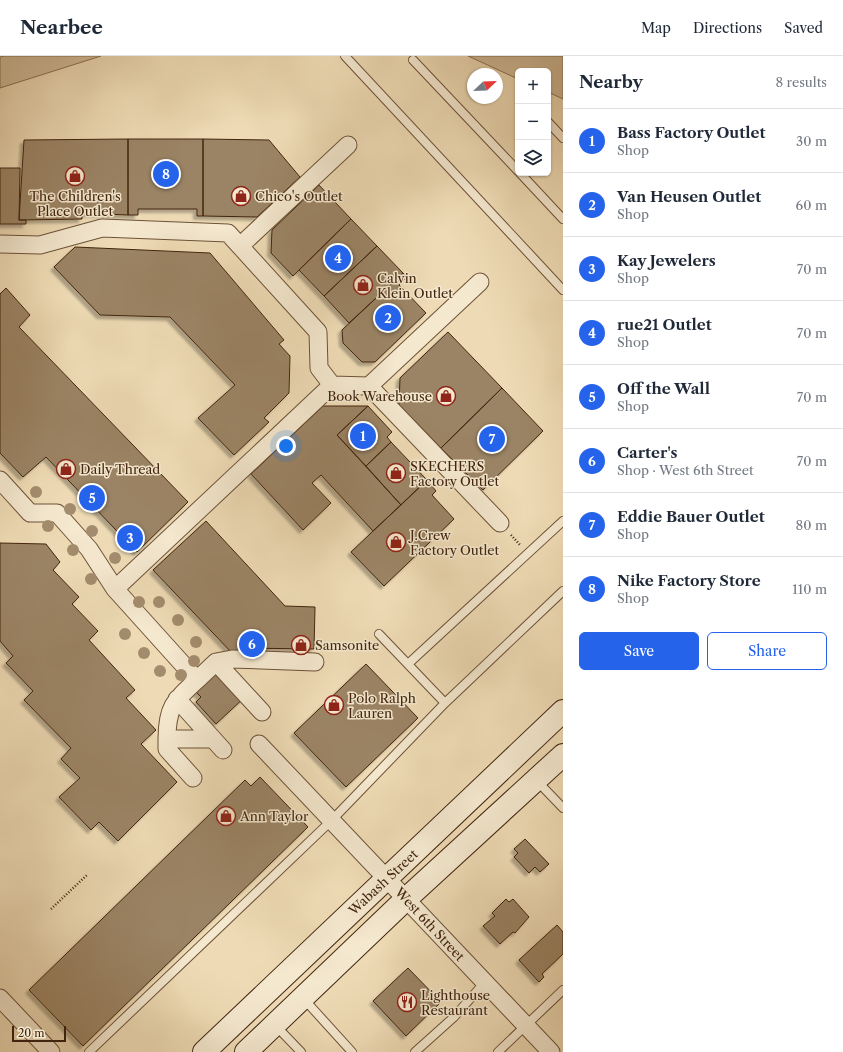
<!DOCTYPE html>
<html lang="en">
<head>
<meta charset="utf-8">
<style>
  body { margin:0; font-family:"Libre Caslon Text",serif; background:#f2f2f3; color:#1f2937 }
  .controls { position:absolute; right:12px; top:12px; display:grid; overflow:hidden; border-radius:6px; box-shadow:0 1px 3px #0004 }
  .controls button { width:36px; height:36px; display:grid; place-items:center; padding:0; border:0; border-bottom:1px solid #e0e1e3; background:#fff; color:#1f2937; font:20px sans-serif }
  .compass { position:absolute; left:467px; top:12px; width:36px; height:36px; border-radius:50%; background:#fff; box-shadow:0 1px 3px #0004; rotate:67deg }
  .scale { position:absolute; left:12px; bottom:10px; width:54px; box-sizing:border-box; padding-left:4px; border:2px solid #42250f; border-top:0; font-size:11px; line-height:14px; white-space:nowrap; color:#42250f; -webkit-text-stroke:3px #f4e8cf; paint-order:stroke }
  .you { position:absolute; left:286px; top:390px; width:14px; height:14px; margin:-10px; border:3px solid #fff; border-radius:50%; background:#1a73e8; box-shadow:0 0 0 6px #1a73e833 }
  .badge { display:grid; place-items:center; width:26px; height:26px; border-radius:50%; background:#2563eb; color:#fff; font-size:13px; font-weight:700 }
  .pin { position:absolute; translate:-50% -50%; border:2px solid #fff; box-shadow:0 1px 4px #0006 }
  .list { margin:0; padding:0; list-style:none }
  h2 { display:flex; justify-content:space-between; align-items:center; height:52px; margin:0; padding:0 16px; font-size:17px }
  h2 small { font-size:13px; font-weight:400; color:#747a83 }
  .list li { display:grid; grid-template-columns:26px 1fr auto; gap:12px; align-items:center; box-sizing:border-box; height:64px; padding:0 16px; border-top:1px solid #e0e1e3 }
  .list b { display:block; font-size:15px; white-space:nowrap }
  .list p { margin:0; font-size:13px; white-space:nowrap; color:#747a83 }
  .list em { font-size:13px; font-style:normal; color:#747a83 }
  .actions { display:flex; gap:8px; padding:12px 16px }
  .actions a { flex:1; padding:9px 0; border:1px solid #2563eb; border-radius:6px; text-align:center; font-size:14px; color:#2563eb }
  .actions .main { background:#2563eb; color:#fff }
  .icon { flex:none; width:22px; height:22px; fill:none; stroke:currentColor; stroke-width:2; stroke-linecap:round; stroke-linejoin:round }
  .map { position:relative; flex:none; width:563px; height:996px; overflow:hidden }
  header { display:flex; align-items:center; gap:24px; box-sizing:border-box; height:56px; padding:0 20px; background:#fff; border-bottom:1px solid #e0e1e3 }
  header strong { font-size:19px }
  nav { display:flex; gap:22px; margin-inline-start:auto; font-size:14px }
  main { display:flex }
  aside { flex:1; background:#fff }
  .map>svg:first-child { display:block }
  .green { fill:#d1bc99; stroke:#8a7054 }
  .building { fill:#9b8465; stroke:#42250f; filter:url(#shadow) }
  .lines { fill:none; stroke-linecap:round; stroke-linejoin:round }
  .lane-casing { stroke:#6d5238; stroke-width:10 }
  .street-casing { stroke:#6d5238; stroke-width:19 }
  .secondary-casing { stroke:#42250f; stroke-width:24 }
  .path { stroke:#42250f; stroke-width:2.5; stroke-dasharray:1 2; stroke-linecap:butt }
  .lane { stroke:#f4e8cf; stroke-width:8 }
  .street { stroke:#f4e8cf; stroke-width:17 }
  .secondary { stroke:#f4e8cf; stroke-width:22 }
  .tree { fill:#a38c6d }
  .labels { text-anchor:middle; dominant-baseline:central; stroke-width:3; stroke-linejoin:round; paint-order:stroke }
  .poi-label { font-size:13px; fill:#42250f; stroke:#f4e8cf; text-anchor:start }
  .street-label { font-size:13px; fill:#42250f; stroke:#f4e8cf }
</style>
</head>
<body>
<header>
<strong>Nearbee</strong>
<nav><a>Map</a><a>Directions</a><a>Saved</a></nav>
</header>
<main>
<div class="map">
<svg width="563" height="996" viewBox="0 0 563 996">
  <defs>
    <filter id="shadow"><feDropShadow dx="-3.5" dy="3.5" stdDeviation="1" flood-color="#0004"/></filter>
  </defs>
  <rect width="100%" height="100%" fill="#eedbb5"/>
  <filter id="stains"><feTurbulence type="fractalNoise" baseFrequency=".005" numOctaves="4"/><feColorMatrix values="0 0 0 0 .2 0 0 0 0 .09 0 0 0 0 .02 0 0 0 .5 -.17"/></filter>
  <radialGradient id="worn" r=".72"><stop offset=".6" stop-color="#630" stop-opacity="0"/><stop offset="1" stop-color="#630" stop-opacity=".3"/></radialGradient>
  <!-- green -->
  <path class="green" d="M4 0H101L0 32V1Z
    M468 0H563V43L548 36V15H518V23Z"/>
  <!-- building -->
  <path class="building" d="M128 83H203V160H197V153H138V159H128Z
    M128 83V159L82 157V163L19 164 24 84Z
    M203 83 269 84 300 121 257 161 203 160Z
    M0 112H20L19 164H26V168H0Z
    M319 129 351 163 293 220 271 197 272 174Z
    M351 163 377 190 324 240 299 214Z
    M377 190 403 217 349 267 324 240Z
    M75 191 210 197 284 284 279 288 290 300 289 337 264 362 269 366 234 399 198 362 235 329 170 261 100 259 54 211Z
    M403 217 407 221 399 229 426 257 375 306H362L343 287 342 274Z
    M6 232 30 259 19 271 188 446 137 496 46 401 23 421 0 397V238Z
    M448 276 502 332 441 392 399 349 400 322Z
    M502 332 543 375 483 434 441 392Z
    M323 350H368L337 379 401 449 373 475 321 419 312 427 331 447 303 474 251 418Z
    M368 350 392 376 387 381 391 386 366 410 337 379Z
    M391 386 427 424 401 449 366 410Z
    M427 424 436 435 432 439 454 463 384 530 351 496Z
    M206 465 285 550 315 551 314 593 240 592 233 598 153 514Z
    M0 487 46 488 60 506 53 514 79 541 72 548 98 575 89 584 135 634 126 642 156 674 141 688 177 726 118 785 99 766 91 774 59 741 80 722 61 703 71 692 24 644 33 635 6 607 13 600 0 585Z
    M366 608 418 662 346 731 294 677Z
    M219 613 245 641 216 668 196 646 201 641 195 635Z
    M260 721 308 771 83 990 29 934 245 724 251 730Z
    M525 783 549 808 540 816 535 811 529 817 514 801 518 797 514 793Z
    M506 843 509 846 513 843 529 861 515 877 513 876 500 888 483 870 495 860 492 857Z
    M557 869 563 876V898L542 918 544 921 539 926 519 904Z
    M408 912 441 946 406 980 373 945Z"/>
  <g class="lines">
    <!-- lane casing -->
    <g class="lane-casing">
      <path id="lane" d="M345 0 563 234
        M413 4 518 115
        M548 66 563 82
        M520 117 563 163
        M408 608 563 465
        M445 647 563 535
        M537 725 563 752
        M303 942 352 996
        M275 969 301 996
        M89 996 332 764 445 647 379 578
        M415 996 454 961 485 926
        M498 996 563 934"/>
    </g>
    <!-- street casing -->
    <g class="street-casing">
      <path id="street" d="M0 188 40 189 102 172 228 177 318 276 319 312 332 329 369 330 500 467
        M240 190 348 89
        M369 330 480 226
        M0 424 30 457H57L89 493 115 533 197 624C174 645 167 651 167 683H213
        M115 533 332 329
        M216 606 262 656
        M197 624 216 606 232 603 315 606
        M177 643 223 694
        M167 683V693L193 722
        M259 688 551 996
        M0 942 51 996"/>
    </g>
    <!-- secondary casing -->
    <g class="secondary-casing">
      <path id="secondary" d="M204 996 563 655
        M246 996 406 843 563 699"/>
    </g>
    <!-- path -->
    <path class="path" d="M511 479 520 489
      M51 853 88 818"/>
    <!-- lane -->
    <use href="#lane" class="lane"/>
    <!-- street -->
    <use href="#street" class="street"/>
    <!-- secondary -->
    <use href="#secondary" class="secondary"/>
  </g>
  <!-- trees -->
  <g class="tree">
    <circle cx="36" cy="436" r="6"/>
    <circle cx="70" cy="453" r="6"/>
    <circle cx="48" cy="470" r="6"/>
    <circle cx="92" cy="475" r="6"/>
    <circle cx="73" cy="494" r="6"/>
    <circle cx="115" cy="502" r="6"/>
    <circle cx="91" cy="523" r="6"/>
    <circle cx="139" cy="546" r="6"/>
    <circle cx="159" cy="546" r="6"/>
    <circle cx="178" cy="564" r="6"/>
    <circle cx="125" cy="578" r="6"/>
    <circle cx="196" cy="586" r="6"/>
    <circle cx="144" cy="597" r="6"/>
    <circle cx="194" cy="605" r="6"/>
    <circle cx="160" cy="615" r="6"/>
    <circle cx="181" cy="619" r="6"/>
  </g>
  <!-- icons -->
  <defs>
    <g id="shop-ring" transform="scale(1)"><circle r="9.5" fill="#f4e8cf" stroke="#8f2418" stroke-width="1.5"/><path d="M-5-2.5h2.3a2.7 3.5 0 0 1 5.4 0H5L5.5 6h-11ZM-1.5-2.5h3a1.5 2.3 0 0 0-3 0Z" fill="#8f2418"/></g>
    <g id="restaurant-ring" transform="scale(1)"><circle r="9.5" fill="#f4e8cf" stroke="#8f2418" stroke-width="1.5"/><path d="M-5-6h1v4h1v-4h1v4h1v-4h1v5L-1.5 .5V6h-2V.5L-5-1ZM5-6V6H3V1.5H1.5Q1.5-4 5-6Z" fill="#8f2418"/></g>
  </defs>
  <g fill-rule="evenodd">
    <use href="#shop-ring" x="75" y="120"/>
    <use href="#shop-ring" x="241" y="140"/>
    <use href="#shop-ring" x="363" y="229"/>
    <use href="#shop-ring" x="446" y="340"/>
    <use href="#shop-ring" x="66" y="413"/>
    <use href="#shop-ring" x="396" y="417"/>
    <use href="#shop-ring" x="396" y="486"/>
    <use href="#shop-ring" x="301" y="589"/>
    <use href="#shop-ring" x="334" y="649"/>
    <use href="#shop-ring" x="226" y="760"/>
    <use href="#restaurant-ring" x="407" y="946"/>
  </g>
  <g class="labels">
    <!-- poi labels -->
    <g class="poi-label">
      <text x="75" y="140" text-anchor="middle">The Children's<tspan x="75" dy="15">Place Outlet</tspan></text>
      <text x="255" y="140">Chico's Outlet</text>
      <text x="377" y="222">Calvin<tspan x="377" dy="15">Klein Outlet</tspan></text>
      <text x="432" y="340" text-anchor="end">Book Warehouse</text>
      <text x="410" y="410">SKECHERS<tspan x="410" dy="15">Factory Outlet</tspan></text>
      <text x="80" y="413">Daily Thread</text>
      <text x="410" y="479">J.Crew<tspan x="410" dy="15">Factory Outlet</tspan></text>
      <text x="315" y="589">Samsonite</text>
      <text x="348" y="642">Polo Ralph<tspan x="348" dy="15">Lauren</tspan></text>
      <text x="240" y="760">Ann Taylor</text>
      <text x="421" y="939">Lighthouse<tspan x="421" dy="15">Restaurant</tspan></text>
    </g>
    <!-- street labels -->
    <g class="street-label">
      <text transform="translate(383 826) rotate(-43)">Wabash Street</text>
      <text transform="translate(430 868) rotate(47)">West 6th Street</text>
    </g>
  </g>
  <rect width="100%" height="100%" filter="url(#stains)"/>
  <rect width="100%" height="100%" fill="url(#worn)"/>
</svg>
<div class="controls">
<button>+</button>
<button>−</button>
<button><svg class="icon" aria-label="layers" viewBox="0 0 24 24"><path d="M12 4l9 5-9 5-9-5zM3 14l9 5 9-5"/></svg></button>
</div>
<svg class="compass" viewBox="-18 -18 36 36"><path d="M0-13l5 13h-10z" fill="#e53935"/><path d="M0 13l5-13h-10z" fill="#747a83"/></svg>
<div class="scale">20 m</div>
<div class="you"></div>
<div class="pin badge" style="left:363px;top:380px">1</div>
<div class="pin badge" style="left:388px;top:262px">2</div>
<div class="pin badge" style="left:130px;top:482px">3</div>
<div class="pin badge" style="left:338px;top:202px">4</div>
<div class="pin badge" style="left:92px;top:442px">5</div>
<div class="pin badge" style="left:252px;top:588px">6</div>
<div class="pin badge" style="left:492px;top:383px">7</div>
<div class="pin badge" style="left:166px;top:118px">8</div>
</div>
<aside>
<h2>Nearby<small>8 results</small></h2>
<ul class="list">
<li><span class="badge">1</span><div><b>Bass Factory Outlet</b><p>Shop</p></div><em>30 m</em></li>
<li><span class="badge">2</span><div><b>Van Heusen Outlet</b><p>Shop</p></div><em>60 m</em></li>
<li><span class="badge">3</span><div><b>Kay Jewelers</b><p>Shop</p></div><em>70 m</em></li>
<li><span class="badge">4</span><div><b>rue21 Outlet</b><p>Shop</p></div><em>70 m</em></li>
<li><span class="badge">5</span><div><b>Off the Wall</b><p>Shop</p></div><em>70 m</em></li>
<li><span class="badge">6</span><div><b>Carter's</b><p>Shop · West 6th Street</p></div><em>70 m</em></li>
<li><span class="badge">7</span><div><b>Eddie Bauer Outlet</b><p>Shop</p></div><em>80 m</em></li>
<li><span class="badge">8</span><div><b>Nike Factory Store</b><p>Shop</p></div><em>110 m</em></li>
</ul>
<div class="actions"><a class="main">Save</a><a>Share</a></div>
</aside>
</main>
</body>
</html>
